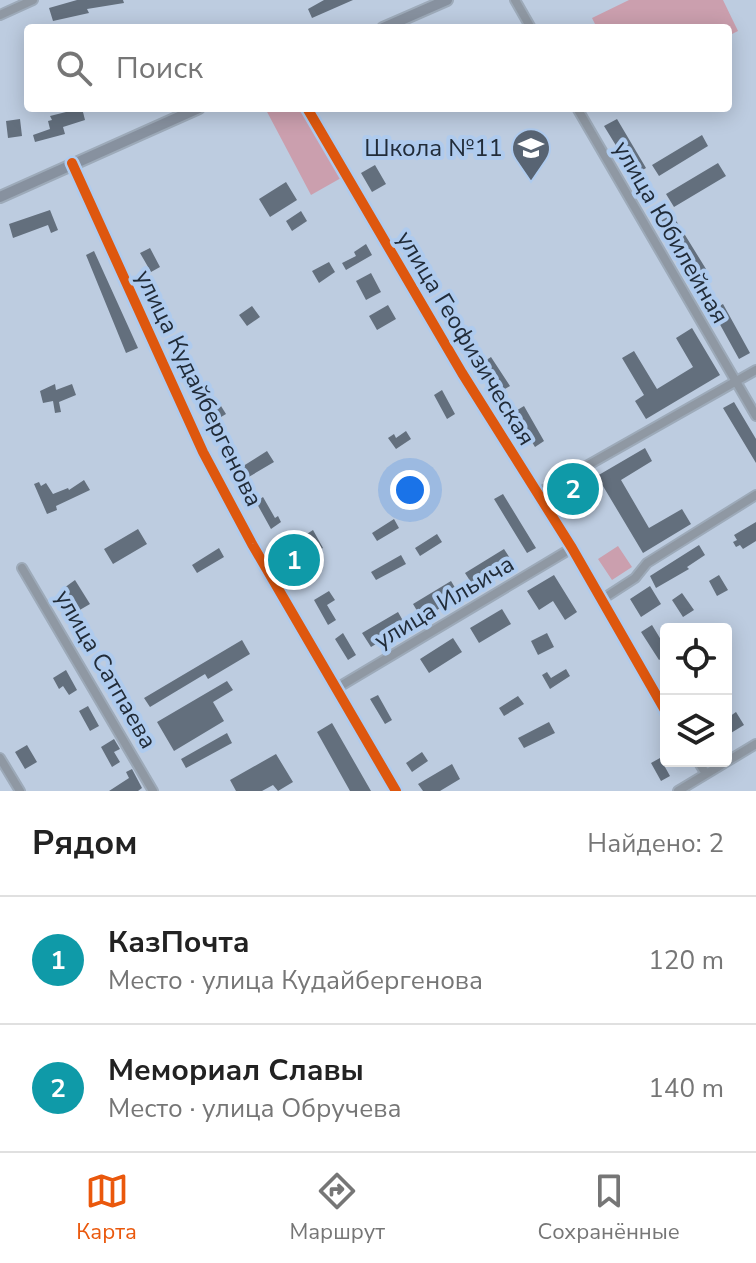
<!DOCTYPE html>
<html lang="ru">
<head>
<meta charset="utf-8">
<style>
  body { margin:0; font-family:"Nunito Sans",sans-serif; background:#f2f2f2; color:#222 }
  .controls { position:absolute; right:24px; bottom:24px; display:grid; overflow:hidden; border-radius:8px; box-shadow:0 4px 20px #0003 }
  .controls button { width:72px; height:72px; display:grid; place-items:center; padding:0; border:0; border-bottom:2px solid #e0e0e0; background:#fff; color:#222; font:40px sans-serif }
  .you { position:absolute; left:410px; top:490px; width:28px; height:28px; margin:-20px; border:6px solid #fff; border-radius:50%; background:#1a73e8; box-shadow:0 0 0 12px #1a73e833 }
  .badge { display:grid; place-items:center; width:52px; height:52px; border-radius:50%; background:#ea580c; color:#fff; font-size:26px; font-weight:700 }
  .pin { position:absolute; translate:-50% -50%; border:4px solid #fff; box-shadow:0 2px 8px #0006 }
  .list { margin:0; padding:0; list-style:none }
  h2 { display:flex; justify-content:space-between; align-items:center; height:104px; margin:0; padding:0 32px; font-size:34px }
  h2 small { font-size:26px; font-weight:400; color:#767676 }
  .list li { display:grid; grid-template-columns:52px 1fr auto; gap:24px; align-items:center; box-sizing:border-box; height:128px; padding:0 32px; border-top:2px solid #e0e0e0 }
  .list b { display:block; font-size:30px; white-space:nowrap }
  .list p { margin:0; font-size:26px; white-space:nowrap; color:#767676 }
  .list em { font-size:26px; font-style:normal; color:#767676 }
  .icon { flex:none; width:44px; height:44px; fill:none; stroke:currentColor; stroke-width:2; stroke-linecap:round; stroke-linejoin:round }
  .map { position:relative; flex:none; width:756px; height:791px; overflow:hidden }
  .search { position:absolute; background:#fff; box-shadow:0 4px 20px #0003; left:24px; right:24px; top:24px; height:88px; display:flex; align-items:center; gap:20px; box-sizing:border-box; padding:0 28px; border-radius:8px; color:#767676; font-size:30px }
  .sheet { height:360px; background:#fff }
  nav { display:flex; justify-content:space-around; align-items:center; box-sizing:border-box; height:112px; border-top:2px solid #e0e0e0; background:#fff; font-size:22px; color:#767676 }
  nav a { display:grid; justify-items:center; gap:4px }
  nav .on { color:#ea580c }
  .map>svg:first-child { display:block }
  .green { fill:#cb9fae }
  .building { fill:#636f7d }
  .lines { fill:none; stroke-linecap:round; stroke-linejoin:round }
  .minor-casing { stroke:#9daab9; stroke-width:12 }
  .major-casing { stroke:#9daab9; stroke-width:14 }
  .minor { stroke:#8f98a3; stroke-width:8 }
  .major { stroke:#87919f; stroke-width:10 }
  .cycleway-casing { stroke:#afcbee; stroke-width:15 }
  .cycleway { stroke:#de570e; stroke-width:10 }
  .labels { text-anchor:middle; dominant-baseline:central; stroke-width:8; stroke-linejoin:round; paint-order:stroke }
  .poi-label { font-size:24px; fill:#212c39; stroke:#afcbee; text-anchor:end }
  .street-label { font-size:24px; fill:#212c39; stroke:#afcbee }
</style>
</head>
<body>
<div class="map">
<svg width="756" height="791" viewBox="0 0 756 791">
  <rect width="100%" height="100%" fill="#bdcce0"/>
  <!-- green -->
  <path class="green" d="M629 0H723L738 31 728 36V28H597L592 18Z
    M265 108H300L341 178 311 195Z
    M580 481 593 505 572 517 558 493Z
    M618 546 632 567 612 580 598 559Z"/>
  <!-- building -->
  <path class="building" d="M77 0H123L124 3 87 9 89 13 53 21 49 8Z
    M324 0H353L312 18 308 9Z
    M82 108 85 120 63 127 65 134 35 142 33 135 50 129 48 121 52 120 50 116Z
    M20 119 22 136 8 138 6 121Z
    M617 119 646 168 634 175 604 126Z
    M702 135 708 146 659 176 652 165Z
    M718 163 726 176 674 207 666 194Z
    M375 165 386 184 372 192 361 173Z
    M286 182 297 200 270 217 259 199Z
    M50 210 58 230 51 233 48 225 13 238 9 224Z
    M301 211 307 221 292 231 286 221Z
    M672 214 706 269 693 276 659 222Z
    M366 244 372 255 346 270 342 263 356 256 354 252Z
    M150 248 160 267 151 272 140 253Z
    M94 251 138 348 126 353 86 255Z
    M329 262 335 272 319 283 312 271Z
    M371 273 381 292 366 300 356 281Z
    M723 304 750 353 739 359 712 310Z
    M388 305 396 319 377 330 369 316Z
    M252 306 260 317 247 326 239 315Z
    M463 323 479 349 472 354 455 327Z
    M692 328 720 375 646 419 635 401 644 395 622 358 634 351 657 389 693 367 676 338Z
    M491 357 510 386 498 393 479 365Z
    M55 384 56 390 72 384 76 395 59 402 61 412 55 413 53 401 43 403 40 391Z
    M442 390 455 414 447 419 434 395Z
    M734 402 756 439V463L723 408Z
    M209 404 213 410 221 406 226 414 211 423 202 408Z
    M524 406 544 441 535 447 514 412Z
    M406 431 411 439 396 449 388 438 394 434 396 438Z
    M645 448 652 461 621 480 649 528 682 509 691 524 643 553 597 476Z
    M267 451 274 462 247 478 240 468Z
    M84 480 90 490 56 506 57 510 47 514 34 484 39 482 41 486 46 483 53 494 68 488 69 490Z
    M503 494 536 548 527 553 494 499Z
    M263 497 275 518 278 516 281 522 271 529 256 502Z
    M394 519 399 528 377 541 372 533Z
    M756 522V541L743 549 740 545 736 547 733 542 737 540 734 535Z
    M138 529 147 544 113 564 104 549Z
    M313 530 323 548 316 552 311 543 295 552 304 568 296 573 282 550Z
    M437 534 442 542 420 556 415 548Z
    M699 545 705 555 687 567 689 569 656 588 650 576Z
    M219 548 224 557 197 573 192 565Z
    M504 549 513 563 474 587 465 573Z
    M401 555 406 564 376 580 371 572Z
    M554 575 577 612 565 620 553 601 539 610 527 591Z
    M719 575 728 590 717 596 709 581Z
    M75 580 90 604 78 611 64 588Z
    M451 581 460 596 422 619 413 604Z
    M650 586 661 604 641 617 630 599Z
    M329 591 335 600 327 605 336 620 328 625 314 600Z
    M682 593 694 610 683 617 672 600Z
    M502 609 511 624 479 643 470 628Z
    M398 612 406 626 371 647 362 633Z
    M652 625 666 648V655L659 660 641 632Z
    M343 633 356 655 348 660 335 639Z
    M547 633 554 647 538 655 531 641Z
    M453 638 462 652 429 673 420 659Z
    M242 640 250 654 208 679 205 674 150 707 144 698Z
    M566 669 570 676 550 689 542 675 547 672 551 678Z
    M66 670 77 690 69 695 63 686 59 689 53 678Z
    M227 681 233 690 213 702 224 721 174 751 157 722Z
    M378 695 392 720 385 724 370 699Z
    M518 696 524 704 504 716 499 708Z
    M88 706 99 726 90 731 79 711Z
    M736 712 744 725 726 736V719Z
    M549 722 555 733 524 748 518 738Z
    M332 723 371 791H350L317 732Z
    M227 733 232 743 186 768 181 759Z
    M114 739 120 749 114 752 120 762 112 767 101 747Z
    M27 745 37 762 25 769 15 752Z
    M422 752 428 761 412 772 406 763Z
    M276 754 293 782 278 791 273 785 262 791H236L230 780Z
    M660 758 670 776 661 781 651 763Z
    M452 764 460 779 440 791H423L418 784Z
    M132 769 142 788 138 791H109L129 778 126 772Z"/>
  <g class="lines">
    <!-- minor casing -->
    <g class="minor-casing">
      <path id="minor" d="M515 0 531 28
        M0 15 33 0
        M307 108 462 373 572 548 666 712
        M577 108 756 416
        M72 163 203 452 252 544 396 791
        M537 494 756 370
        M22 568 153 791
        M601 600 635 578 647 563 756 495
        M337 688 572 548
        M0 758 20 791
        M698 761 706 774
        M678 791 756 744"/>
    </g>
    <!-- major casing -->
    <g class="major-casing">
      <path id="major" d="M383 28 447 0
        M0 197 199 108"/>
    </g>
    <!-- minor -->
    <use href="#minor" class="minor"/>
    <!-- major -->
    <use href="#major" class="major"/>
    <!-- cycleway casing -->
    <g class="cycleway-casing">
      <path id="cycleway" d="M307 108 462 373 572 548 666 712
        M72 163 203 452 252 544 396 791"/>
    </g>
    <!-- cycleway -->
    <use href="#cycleway" class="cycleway"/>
  </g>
  <!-- icons -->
  <defs>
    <g id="school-pin" transform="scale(2)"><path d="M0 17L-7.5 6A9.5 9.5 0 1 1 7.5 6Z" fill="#586473" stroke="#afcbee"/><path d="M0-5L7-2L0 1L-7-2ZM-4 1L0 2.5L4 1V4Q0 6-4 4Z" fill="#fff"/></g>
  </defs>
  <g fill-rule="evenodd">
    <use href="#school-pin" x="531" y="148"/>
  </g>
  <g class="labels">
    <!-- poi labels -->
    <g class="poi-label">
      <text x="503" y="148">Школа №11</text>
    </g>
    <!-- street labels -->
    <g class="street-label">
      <text transform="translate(671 232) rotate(60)">улица Юбилейная</text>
      <text transform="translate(466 338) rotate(59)">улица Геофизическая</text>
      <text transform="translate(199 388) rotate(64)">улица Кудайбергенова</text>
      <text transform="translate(444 602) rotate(-31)">улица Ильича</text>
      <text transform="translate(106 669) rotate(60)">улица Сатпаева</text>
    </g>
  </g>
</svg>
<div class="controls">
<button><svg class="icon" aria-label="locate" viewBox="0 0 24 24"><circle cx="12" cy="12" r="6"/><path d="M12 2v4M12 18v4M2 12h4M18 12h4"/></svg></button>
<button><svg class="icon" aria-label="layers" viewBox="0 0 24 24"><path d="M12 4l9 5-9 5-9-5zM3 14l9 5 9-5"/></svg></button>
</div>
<div class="you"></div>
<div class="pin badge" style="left:294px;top:560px;background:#0f9aa8">1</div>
<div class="pin badge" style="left:573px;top:489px;background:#0f9aa8">2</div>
<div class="search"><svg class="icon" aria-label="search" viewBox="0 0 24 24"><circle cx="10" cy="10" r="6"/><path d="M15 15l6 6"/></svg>Поиск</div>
</div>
<section class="sheet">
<h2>Рядом<small>Найдено: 2</small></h2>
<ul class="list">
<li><span class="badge" style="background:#0f9aa8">1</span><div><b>КазПочта</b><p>Место · улица Кудайбергенова</p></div><em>120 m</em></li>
<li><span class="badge" style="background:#0f9aa8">2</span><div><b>Мемориал Славы</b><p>Место · улица Обручева</p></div><em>140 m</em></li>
</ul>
</section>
<nav>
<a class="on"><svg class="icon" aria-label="map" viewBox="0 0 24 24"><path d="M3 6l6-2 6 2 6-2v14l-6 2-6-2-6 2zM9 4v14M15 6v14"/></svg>Карта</a>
<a><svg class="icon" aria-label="directions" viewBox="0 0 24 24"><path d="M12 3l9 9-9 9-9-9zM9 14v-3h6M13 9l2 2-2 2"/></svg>Маршрут</a>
<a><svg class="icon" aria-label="saved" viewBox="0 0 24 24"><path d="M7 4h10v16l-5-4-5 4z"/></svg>Сохранённые</a>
</nav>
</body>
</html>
